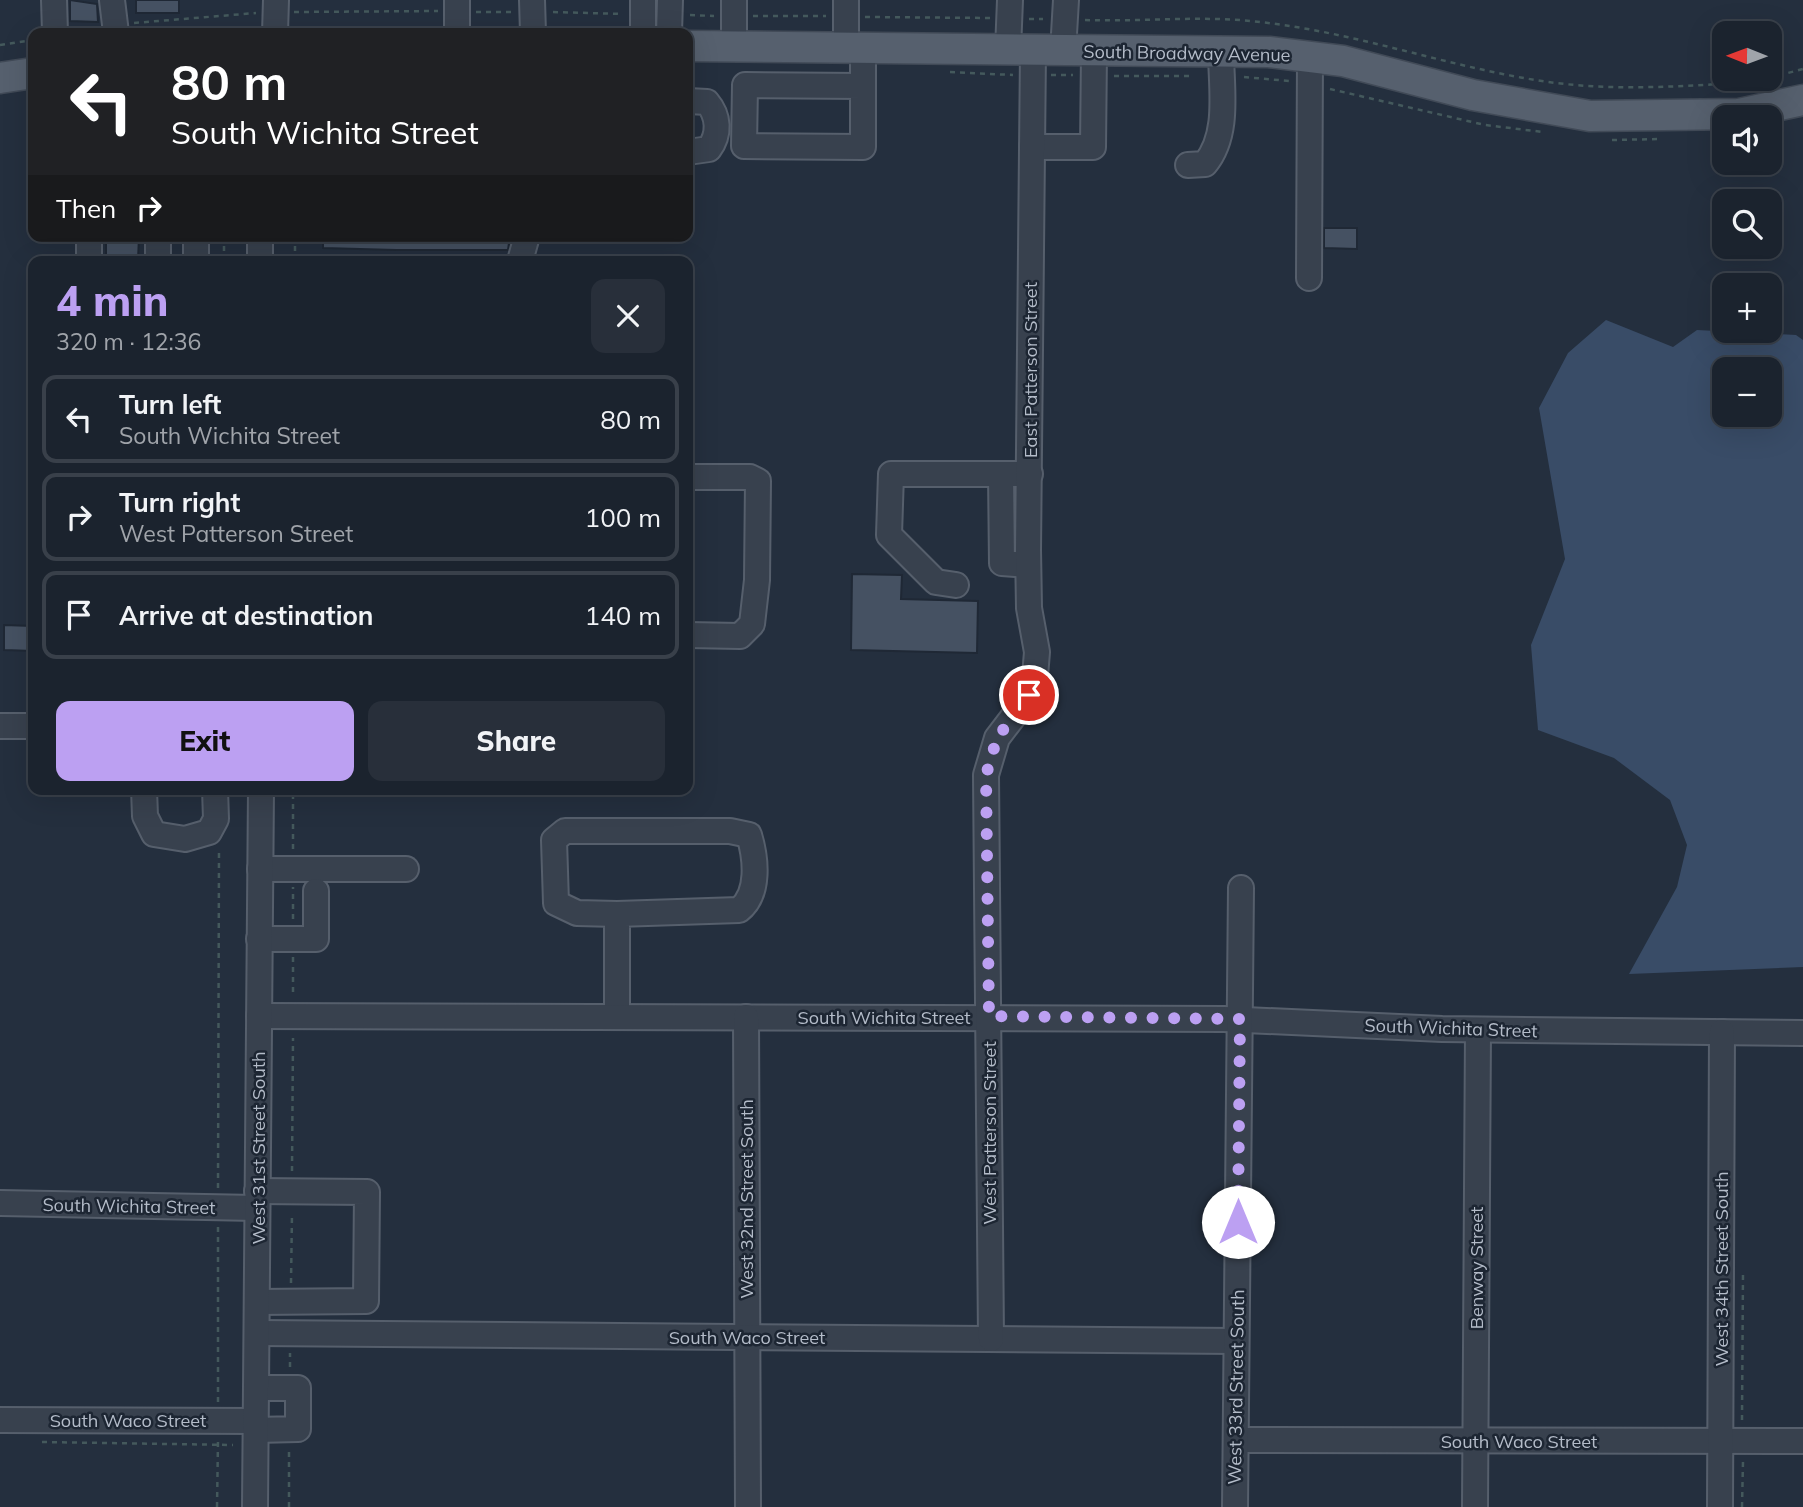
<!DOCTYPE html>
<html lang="en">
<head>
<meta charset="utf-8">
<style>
  body { margin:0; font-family:Mulish,sans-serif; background:#282f3a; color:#f1f3f6; height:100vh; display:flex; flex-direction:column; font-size:26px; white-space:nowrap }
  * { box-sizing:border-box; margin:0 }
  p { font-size:23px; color:#a0a4aa }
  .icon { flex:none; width:38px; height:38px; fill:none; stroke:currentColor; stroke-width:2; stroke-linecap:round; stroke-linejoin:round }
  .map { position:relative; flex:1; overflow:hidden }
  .details { position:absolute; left:28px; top:256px; width:665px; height:539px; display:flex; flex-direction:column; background:#1b232e; border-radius:14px; box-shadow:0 7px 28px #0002,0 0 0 2px #39404a }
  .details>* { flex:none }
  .banner { position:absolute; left:28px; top:28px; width:665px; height:214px; border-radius:14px; box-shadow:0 7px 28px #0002,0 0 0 2px #39404a; background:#202124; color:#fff; overflow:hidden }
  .needle { width:46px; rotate:271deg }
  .buttons { position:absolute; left:1712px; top:21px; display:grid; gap:14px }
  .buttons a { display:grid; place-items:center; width:70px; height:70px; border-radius:14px; background:#1b232e; box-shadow:0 7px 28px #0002,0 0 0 2px #39404a; font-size:35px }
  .pin { position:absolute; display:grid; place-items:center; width:60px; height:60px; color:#fff; margin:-30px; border:4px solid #fff; border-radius:50%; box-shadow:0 2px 7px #0007 }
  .me { position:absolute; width:77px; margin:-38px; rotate:0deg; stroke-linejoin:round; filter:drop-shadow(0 0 5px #0008) }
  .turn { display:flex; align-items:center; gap:24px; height:147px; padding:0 28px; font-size:32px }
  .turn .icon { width:91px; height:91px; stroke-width:2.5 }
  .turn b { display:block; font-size:49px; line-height:60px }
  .then { display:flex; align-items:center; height:66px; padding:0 28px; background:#0003; gap:14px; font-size:26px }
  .round { display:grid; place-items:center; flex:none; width:74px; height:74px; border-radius:14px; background:#282f3a }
  .overview { display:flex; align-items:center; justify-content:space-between; height:119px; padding:0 28px }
  h1 { font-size:42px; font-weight:800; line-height:52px; color:#bca0f2 }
  .action { display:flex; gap:14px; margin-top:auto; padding:14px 28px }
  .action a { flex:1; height:80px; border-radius:14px; background:#bca0f2; color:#111; font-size:28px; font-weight:800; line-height:80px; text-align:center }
  .action a+a { background:#282f3a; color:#f1f3f6 }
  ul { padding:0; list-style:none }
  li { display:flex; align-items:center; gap:21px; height:88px; margin:0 14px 10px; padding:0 14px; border:4px solid #39404a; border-radius:14px }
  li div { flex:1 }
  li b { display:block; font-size:26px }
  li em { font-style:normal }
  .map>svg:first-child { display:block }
</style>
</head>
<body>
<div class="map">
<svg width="1803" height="1507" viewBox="0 0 1803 1507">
  <rect width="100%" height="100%" fill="#242f3e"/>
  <!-- water -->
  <path fill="#394c67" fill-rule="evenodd" d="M1606,320L1673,347L1697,330L1796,335L1803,340V967L1629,974L1677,887L1687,845L1670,800L1614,758L1538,730L1531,645L1565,559L1539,408L1568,353ZM1724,369H1769V415H1724Z"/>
  <!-- building -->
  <g fill="#455162" stroke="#1f2835" stroke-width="2">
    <path d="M70,0L97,4L98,22L70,21Z"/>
    <rect x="136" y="0" width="43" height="13"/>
    <path d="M1324,228H1357V249L1324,248Z"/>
    <path d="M106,236H139L138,261H106Z"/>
    <path d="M323,236H510L508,250H396L323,248Z"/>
    <path d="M852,574L902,575L901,599L978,601L977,653L851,650Z"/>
    <path d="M4,625L33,626V651L4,650Z"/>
  </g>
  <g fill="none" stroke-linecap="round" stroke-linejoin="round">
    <!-- minor casing -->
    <g stroke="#565f6c" stroke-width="28">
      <g id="minor">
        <path d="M54,0L55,33"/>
        <path d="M112,0L116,33"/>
        <path d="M457,0V33"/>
        <path d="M532,0L533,33"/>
        <path d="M643,0V33"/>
        <path d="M734,0V46"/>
        <path d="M275,33L276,0"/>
        <path d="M669,33L670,0"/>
        <path d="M846,48V0"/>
        <path d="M863,48V86L745,85L744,146L863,147V86"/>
        <path d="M1008,50L1010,0"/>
        <path d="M1063,51L1066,0"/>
        <path d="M688,101L707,102C719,116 720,134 709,149L688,152"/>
        <path d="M1032,147H1093L1094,52"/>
        <path d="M1188,165L1205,164C1230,134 1221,88 1221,51"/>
        <path d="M260,236V261"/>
        <path d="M89,261V236"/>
        <path d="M158,261V236"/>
        <path d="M196,261V236"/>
        <path d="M520,261L527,236"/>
        <path d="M1309,278L1310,56"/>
        <path d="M1001,474L1002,563L1028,565"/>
        <path d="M688,477H750L758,481L757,580L752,624L740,636L688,635"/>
        <path d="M956,585L936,582L889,535L891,474H1030"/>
        <path d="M0,726H33"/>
        <path d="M144,789L145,816L154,834L185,839L209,832L216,819L215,789"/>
        <path d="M260,869H406"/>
        <path d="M617,914L739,910C760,894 756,858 749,835L730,831H565L554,840L556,903L577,913L617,914V1017"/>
        <path d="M259,939H316V891"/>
        <path d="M259,1016L1224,1019L1442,1029L1803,1033"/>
        <path d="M746,1017L748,1507"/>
        <path d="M0,1203L257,1208"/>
        <path d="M257,1302L366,1301L367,1192L257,1191"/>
        <path d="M257,1333L1236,1341"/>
        <path d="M991,1339L986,775L997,738L1026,700L1035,676L1037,652L1029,608L1028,550L1033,51"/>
        <path d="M0,1420L256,1421"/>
        <path d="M256,1430L298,1429V1388H256"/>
        <path d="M1236,1440L1803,1441"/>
        <path d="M255,1507L261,789"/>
        <path d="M1235,1507L1241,888"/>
        <path d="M1475,1507L1478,1030"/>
        <path d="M1720,1507L1722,1032"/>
      </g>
    </g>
    <!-- major casing -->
    <g stroke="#414a57" stroke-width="33">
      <g id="major">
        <path d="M688,46L1269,52L1343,61L1473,95L1590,116L1739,114L1803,100"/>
        <path d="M0,78L33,73"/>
      </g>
    </g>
    <!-- path -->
    <g stroke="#44595c" stroke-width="2.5" stroke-dasharray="5 5" stroke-linecap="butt">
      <path d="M294,12L438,11"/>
      <path d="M476,12H511"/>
      <path d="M553,12L623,14"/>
      <path d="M690,15L714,16"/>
      <path d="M753,16H826"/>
      <path d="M865,17L991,18"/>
      <path d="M1029,19H1043"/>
      <path d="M1085,20C1143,22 1202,15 1260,22C1361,33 1456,70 1556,83C1621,91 1686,86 1752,82L1766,79"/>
      <path d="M134,23L256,13"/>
      <path d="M75,33L96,29"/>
      <path d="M0,45L33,40"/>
      <path d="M950,72L1013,75"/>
      <path d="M1051,75H1073"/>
      <path d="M1114,76H1192"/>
      <path d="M1244,77L1289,81"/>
      <path d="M1769,78L1803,69"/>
      <path d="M1330,89L1485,125L1543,132"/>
      <path d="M1612,140L1661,139"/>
      <path d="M224,261V236"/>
      <path d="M295,261V236"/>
      <path d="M293,849V789"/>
      <path d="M293,919V887"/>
      <path d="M293,957V996"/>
      <path d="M292,1171L293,1038"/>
      <path d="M218,1188L219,849"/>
      <path d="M291,1283L292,1213"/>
      <path d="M290,1367V1353"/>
      <path d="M218,1402V1227"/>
      <path d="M1742,1420L1743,1272"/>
      <path d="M42,1442L233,1445"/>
      <path d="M217,1507L218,1440"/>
      <path d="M289,1507V1451"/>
      <path d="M1742,1507L1743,1461"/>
    </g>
    <!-- minor -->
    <use href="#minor" stroke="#38414e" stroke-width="24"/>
    <!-- major -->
    <use href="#major" stroke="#56606e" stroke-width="30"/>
  </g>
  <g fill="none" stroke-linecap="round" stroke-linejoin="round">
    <!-- route -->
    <path stroke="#bca0f2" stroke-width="12" stroke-dasharray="0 21.6" d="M1029,695L997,738L986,775L989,1016L1240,1019L1238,1222"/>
  </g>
  <g text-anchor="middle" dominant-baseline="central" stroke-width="5" stroke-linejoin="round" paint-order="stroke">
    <!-- street labels -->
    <g font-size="18" fill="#b4bcc9" stroke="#1d2633">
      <text transform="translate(1187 53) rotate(1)">South Broadway Avenue</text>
      <text transform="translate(1030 370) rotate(-90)">East Patterson Street</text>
      <text x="884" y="1017">South Wichita Street</text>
      <text transform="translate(1451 1028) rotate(2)">South Wichita Street</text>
      <text transform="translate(989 1133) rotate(-90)">West Patterson Street</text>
      <text transform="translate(258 1148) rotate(-90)">West 31st Street South</text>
      <text transform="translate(746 1199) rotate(-90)">West 32nd Street South</text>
      <text transform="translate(129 1206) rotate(1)">South Wichita Street</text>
      <text transform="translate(1476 1268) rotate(-90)">Benway Street</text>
      <text transform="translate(1721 1269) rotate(-90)">West 34th Street South</text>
      <text x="747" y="1337">South Waco Street</text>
      <text transform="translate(1236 1387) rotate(-89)">West 33rd Street South</text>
      <text x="128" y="1420">South Waco Street</text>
      <text x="1519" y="1441">South Waco Street</text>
    </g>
  </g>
</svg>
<div class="buttons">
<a><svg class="needle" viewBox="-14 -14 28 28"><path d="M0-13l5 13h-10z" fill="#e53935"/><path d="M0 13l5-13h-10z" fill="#a0a4aa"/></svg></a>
<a><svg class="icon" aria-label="sound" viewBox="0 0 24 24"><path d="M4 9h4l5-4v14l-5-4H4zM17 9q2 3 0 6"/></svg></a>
<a><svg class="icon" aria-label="search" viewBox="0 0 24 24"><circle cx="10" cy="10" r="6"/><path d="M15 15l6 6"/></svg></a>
<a>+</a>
<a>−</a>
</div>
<div class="pin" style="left:1029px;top:695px;background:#d93025"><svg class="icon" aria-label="arrive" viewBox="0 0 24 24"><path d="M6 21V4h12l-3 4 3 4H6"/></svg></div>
<svg class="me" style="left:1238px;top:1222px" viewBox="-20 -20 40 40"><circle r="19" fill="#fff"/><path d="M0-13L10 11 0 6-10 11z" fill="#bca0f2"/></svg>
<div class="banner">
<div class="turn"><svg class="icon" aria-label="left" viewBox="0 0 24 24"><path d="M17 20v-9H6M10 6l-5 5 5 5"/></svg><div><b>80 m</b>South Wichita Street</div></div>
<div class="then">Then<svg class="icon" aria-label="right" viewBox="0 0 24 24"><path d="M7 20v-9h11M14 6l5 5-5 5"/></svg></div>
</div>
<section class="details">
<div class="overview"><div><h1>4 min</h1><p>320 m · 12:36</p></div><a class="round"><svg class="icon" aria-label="close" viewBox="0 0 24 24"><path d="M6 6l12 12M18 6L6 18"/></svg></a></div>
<ul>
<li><svg class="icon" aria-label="left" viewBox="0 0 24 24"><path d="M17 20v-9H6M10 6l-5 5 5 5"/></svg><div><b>Turn left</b><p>South Wichita Street</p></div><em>80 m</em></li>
<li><svg class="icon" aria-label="right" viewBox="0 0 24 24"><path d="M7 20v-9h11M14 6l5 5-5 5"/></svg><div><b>Turn right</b><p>West Patterson Street</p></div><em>100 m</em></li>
<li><svg class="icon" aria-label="arrive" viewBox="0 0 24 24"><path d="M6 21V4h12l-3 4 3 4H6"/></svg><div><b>Arrive at destination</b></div><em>140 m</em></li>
</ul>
<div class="action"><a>Exit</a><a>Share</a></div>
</section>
</div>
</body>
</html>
